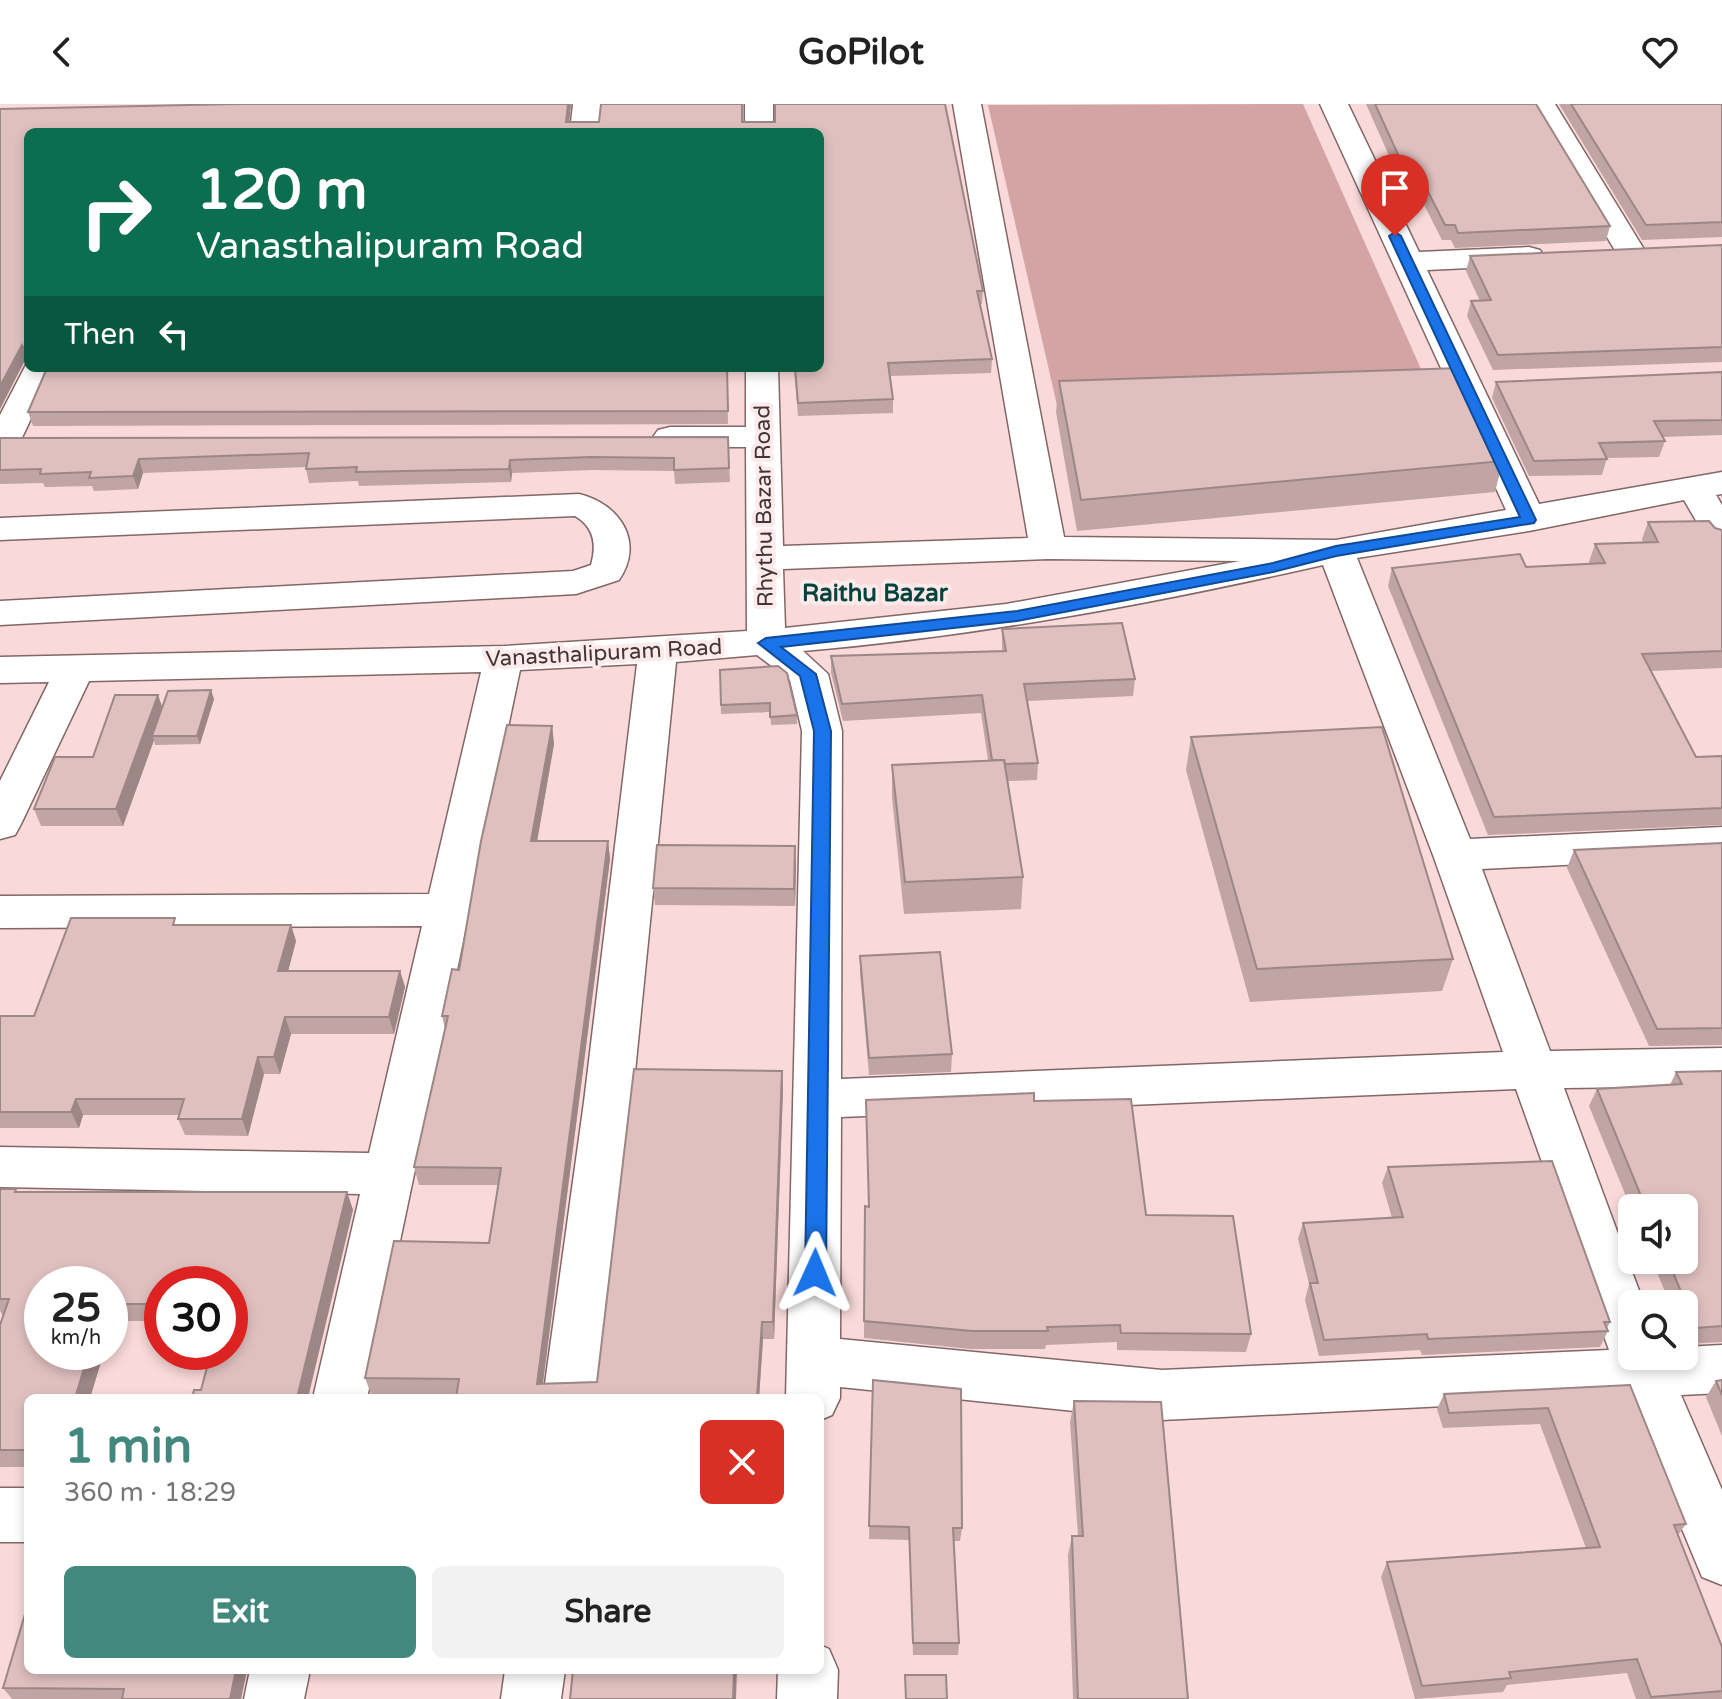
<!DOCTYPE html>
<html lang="en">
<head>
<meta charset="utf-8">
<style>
  body { margin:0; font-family:"Varela Round",sans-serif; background:#f2f2f2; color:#222; height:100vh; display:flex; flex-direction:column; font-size:30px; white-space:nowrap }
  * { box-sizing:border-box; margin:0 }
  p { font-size:26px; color:#767676 }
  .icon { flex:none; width:44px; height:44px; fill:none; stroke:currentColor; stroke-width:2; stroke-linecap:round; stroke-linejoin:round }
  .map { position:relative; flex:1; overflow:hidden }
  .sheet { position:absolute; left:24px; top:1290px; width:800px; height:280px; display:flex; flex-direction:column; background:#fff; border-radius:12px; box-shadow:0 4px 12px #0003 }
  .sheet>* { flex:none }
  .top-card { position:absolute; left:24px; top:24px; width:800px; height:244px; border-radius:12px; box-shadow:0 4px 12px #0003; background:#0b6e4f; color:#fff; overflow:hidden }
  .controls { position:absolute; left:1618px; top:1090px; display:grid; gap:16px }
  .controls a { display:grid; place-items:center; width:80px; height:80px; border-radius:12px; background:#fff; box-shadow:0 4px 12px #0003; font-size:40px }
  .speed { position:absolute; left:24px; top:1162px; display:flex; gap:16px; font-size:40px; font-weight:700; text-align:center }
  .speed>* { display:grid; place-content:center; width:104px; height:104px; border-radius:50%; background:#fff; box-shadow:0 4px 12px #0003; line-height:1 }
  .speed small { font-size:20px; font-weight:400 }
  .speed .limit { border:12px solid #d22; background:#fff; color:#111 }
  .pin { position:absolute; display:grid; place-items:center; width:68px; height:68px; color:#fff; margin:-82px -34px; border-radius:50% 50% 50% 0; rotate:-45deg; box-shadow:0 0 8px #0007 }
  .pin .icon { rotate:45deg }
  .me { position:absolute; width:88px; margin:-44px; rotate:1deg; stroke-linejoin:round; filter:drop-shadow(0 0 6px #0008) }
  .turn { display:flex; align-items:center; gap:28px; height:168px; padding:0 40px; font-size:36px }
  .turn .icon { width:104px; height:104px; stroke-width:2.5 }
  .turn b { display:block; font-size:56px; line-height:68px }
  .then { display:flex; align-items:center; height:76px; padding:0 40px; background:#0003; gap:16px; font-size:30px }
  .round { display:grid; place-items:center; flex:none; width:84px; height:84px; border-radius:12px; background:#f2f2f2 }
  .head { display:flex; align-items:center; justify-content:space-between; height:136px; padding:0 40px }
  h1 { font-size:48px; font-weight:700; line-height:60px; color:#43887f }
  .primary-button { display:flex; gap:16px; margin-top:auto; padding:16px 40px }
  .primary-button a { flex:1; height:92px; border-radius:12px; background:#43887f; color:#fff; font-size:32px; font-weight:700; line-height:92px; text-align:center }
  .primary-button a+a { background:#f2f2f2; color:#222 }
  header { display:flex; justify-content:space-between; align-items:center; height:104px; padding:0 40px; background:#fff; font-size:36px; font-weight:700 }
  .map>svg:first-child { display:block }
</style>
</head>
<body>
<header><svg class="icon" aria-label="back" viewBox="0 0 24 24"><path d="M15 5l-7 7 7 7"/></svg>GoPilot<svg class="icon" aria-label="heart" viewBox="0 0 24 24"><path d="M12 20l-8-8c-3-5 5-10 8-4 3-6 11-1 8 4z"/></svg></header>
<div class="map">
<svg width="1722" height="1595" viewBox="0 0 1722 1595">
  <rect width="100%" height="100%" fill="#f9d9d9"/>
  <!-- green -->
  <path fill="#d3a4a3" d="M1303,0L1433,292L1057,301L988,1Z"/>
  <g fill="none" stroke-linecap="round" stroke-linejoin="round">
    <!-- minor casing -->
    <g stroke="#826766" stroke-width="3">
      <g id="minor">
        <path d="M573,0H601L598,28H570Z"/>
        <rect x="745" y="0" width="28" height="28"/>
        <path d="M953,0H981L1064,433L1336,436L1506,406L1320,0H1348L1419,148L1529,143L1540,146L1544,152L1540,158L1529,161L1427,166L1539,400L1722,368V390L1716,391L1722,401V442L1709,439L1684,396L1529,427L1357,454L1470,735L1722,723V753L1482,765L1550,947L1722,944V982L1564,984L1644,1200H1632V1252H1684V1243L1722,1241V1289L1681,1291L1722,1386V1481L1702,1473L1627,1293L1162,1316L840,1283V1294L832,1311L820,1316V1294H786L802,627L790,576L757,551L676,558L632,998L597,1294H543L584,998L637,560L520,566L367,1294H313L360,1090L0,1083V1043L369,1049L422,822L0,824V792L429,790L481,568L89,577L21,720L15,731L0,735V677L49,578L0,579V553L504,542L747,527L746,343H670L658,340L653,333L658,326L670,323H746V264H778L783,442L1028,434ZM1048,455L1240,457L1006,500L785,524L783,465ZM1323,461L1433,751L1503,948L841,975L842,627L828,570L803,547C979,532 1151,500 1323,461ZM1516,985L1609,1246L1162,1266L840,1235L841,1013Z"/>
        <path d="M1527,0H1555L1645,147L1641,153H1619Z"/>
        <path d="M28,257V264H55L18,342L0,344V311Z"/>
        <path d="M579,390C620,400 645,438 619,476L576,490L0,521V497L573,467L591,461C597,440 594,423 575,412L0,436V414Z"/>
        <rect x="0" y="1384" width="28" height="54"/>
        <path d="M820,1541L829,1545L838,1566L837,1595H777L778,1566H820Z"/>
        <path d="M250,1566H310L304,1595H244Z"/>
        <path d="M505,1566H565L561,1595H501Z"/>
      </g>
    </g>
    <!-- minor -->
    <use href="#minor" fill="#fff" fill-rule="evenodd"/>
  </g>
  <!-- wall -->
  <g fill="#c0a5a4">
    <path d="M237,0H571L569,18H599L601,0H743V18H775V0H945L983,187L982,200H980L992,255L991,269L890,272L893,295V309L798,312L794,264H820V28H28V257L26,254L0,305V5Z"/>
    <path d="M1366,0H1536L1610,122L1606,137L1455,144L1451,136H1442L1415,83H1403Z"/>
    <path d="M1559,0H1722V133L1642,136Z"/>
    <path d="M1722,141V258L1493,266L1467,212L1471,197H1480L1466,167L1470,152Z"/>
    <path d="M727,264L728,320L33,322L28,308Z"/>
    <path d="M1722,268V331L1662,333L1665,337L1659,353L1607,354L1602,371L1529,372L1492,294L1496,278Z"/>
    <path d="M1059,277L1503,357L1495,388L1077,427L1056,308Z"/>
    <path d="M728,333L730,378L675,380L674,367L592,366L512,369L511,378L359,382L358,377L309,379L306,365V363L143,369L138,385L94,387L92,382L45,383L43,379L0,380V334Z"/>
    <path d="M1648,418L1722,426V564L1651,567L1696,653L1722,652V721L1488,731L1388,482L1392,464L1526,463L1590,460L1589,458L1595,440L1643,438L1642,435Z"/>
    <path d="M1002,525L1135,575L1133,592L1028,597L1038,659L1037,676L1008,677L1023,773L1021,805L904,810L892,693V661L988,656L981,609L843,617L831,569V552L1002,547Z"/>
    <path d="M720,566L797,611V620L771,621L770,608L721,610Z"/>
    <path d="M214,595L200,640L155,641L154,636L123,722H41L34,705L93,653L162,604Z"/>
    <path d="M552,622L554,640L537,737H608L610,755L543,1279L597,1278L782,967L783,985L774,1235H763L759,1294H456V1292L371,1290L365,1274L489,1139L498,1081H419L414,1063L445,925L442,912Z"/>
    <path d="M1191,633L1453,855L1442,887L1250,898L1186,666Z"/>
    <path d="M1722,739V941L1649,942L1567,764L1574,746Z"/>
    <path d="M796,759L795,802L655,801L653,784Z"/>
    <path d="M177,821H291L296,837L288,867H400L405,883L394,930H291L280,970H264L248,1032L185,1031L178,1015L179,1011H83L79,1024H0V912H34Z"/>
    <path d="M860,852L952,950L951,968L869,971L860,869Z"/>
    <path d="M1722,967V1238L1686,1240L1684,1235V1200H1670L1652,1156H1684V1104H1632V1107L1589,1002L1597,985L1670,981L1676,968Z"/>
    <path d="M866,996L1034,997L1146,1111L1251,1230L1246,1248L1117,1246V1238L1046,1241L1045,1245H970L864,1234L865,1102L869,1103Z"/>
    <path d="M1388,1063L1610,1218L1607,1224L1608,1227L1600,1243L1422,1251L1420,1246L1319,1252L1305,1196L1309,1180L1298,1135L1303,1119L1392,1114L1382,1079Z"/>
    <path d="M0,1085L17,1088H347L353,1106L201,1286L230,1180H162V1217H113L110,1228V1180L42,1248H104L90,1294H28V1363H0V1221L3,1212L0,1207Z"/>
    <path d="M873,1276L962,1424L960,1437H954L959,1539L958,1551H913L909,1436L869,1435Z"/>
    <path d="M1722,1276V1332L1706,1293L1716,1277Z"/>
    <path d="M1630,1281L1686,1420L1678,1431L1722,1543V1595H1636L1627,1569L1507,1581L1503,1588L1415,1595L1381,1473L1387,1458L1586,1444L1540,1320L1443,1324L1437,1305L1444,1290Z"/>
    <path d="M1074,1297L1188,1595H1073L1068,1451L1072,1432H1078L1070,1318Z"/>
    <path d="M28,1566H247L241,1595H12L3,1584Z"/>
  </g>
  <!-- shaded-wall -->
  <g fill="#9c8686">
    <path d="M568,0H571L568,28L566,18Z"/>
    <path d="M22,241L26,254L0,305V282Z"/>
    <path d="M139,355L143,369L138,385L133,372Z"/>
    <path d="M510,356L512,369L511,378L509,365Z"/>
    <path d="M211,586L214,595L200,640L197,632Z"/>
    <path d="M158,591L164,608L152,632L154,636L123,722L116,705Z"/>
    <path d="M552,622L554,640L534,755L531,737Z"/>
    <path d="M608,737L610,755L541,1294L537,1280Z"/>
    <path d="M795,742L796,759L795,802L794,785Z"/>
    <path d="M291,821L296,837L284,883L278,867Z"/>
    <path d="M400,867L405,883L394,930L389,913Z"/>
    <path d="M285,913L291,930L280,970L274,953Z"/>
    <path d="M258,953L264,970L248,1032L242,1015Z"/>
    <path d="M782,967L783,985L774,1235L773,1218Z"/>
    <path d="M76,995L83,1011L79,1024L71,1008Z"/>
    <path d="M347,1088L353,1106L308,1294H297Z"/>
    <path d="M110,1212L113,1217L110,1228Z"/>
    <path d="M762,1218L763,1235L759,1294H757Z"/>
    <path d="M89,1248H104L90,1294H75Z"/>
    <path d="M236,1566H247L241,1595H230Z"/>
    <path d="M734,1566H737L736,1595H733Z"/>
  </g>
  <!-- building -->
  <g fill="#dfc0bf" stroke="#9c8686" stroke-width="2">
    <path d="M237,0H568L566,18H599L601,0H742V18H775V0H945L983,187H977L992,255L888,259L893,295L798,299L795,264H820V28H28V248H26L22,241L0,282V5Z"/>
    <path d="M1375,0H1536L1610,122L1458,129L1455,121H1445L1418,68H1406Z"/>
    <path d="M1571,0H1722V118L1646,121Z"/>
    <path d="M1722,141V243L1498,251L1471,197L1491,196L1470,152Z"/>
    <path d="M47,264H727L728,307L28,308Z"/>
    <path d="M1460,264L1503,357L1081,396L1059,277Z"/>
    <path d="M1722,268V316L1654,317L1665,337L1599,339L1607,355L1534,357L1496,278Z"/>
    <path d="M728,333L729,364L674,366V354L591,353L510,356L509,365L356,368L357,363L306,365L309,349L139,355L133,372L89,374L91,368L40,370L41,365L0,366V334Z"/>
    <path d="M1709,417L1715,424L1722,426V547L1642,550L1696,653L1722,652V704L1494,713L1392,464L1520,450L1526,463L1605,459L1595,440L1658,438L1648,418Z"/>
    <path d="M1122,519L1135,575L1024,580L1038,659L1005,660L1004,656H992L982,591L842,600L831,552L1006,547L1002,525Z"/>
    <path d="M778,562L787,569L797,611L770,613V599L721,601L720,566Z"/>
    <path d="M211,586L197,632H152L168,587Z"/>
    <path d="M115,591H158L116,705H34L55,653H93Z"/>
    <path d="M507,621L552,622L531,737H608L537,1280L597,1278L634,965L782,967L773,1218H762L757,1294H456L459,1275L365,1274L394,1137L489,1139L501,1064L414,1063L448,912H442L452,865L459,866L481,737Z"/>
    <path d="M1382,623L1453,855L1257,865L1191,633Z"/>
    <path d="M1004,656L1023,773L905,778L892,661Z"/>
    <path d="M1722,739V924L1657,925L1574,746Z"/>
    <path d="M657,741L795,742L794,785L653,784Z"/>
    <path d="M71,814H175L173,821H291L278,867H400L389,913H285L274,953H258L242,1015H178L184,995H76L71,1008H0V912H34Z"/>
    <path d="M940,848L952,950L869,954L860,852Z"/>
    <path d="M1722,967V1222L1696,1224L1668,1156H1684V1104H1646L1597,985L1682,980L1676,968Z"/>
    <path d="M1034,989V997L1131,995L1146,1111L1233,1112L1251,1230L1121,1229L1120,1221L1047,1223L1048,1227H972L864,1217L865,1102L869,1103L866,996Z"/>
    <path d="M1552,1057L1610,1218H1604L1608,1227L1428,1235L1427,1230L1324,1236L1310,1179H1318L1303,1119L1403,1113L1388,1063Z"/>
    <path d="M0,1085H16L15,1088H347L297,1294H192L194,1286H201L211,1248H230V1180H162V1200H110V1180H42V1248H89L75,1294H28V1346H0V1221L9,1195H0Z"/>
    <path d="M873,1276L961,1285L962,1424H953L959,1539H913L909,1423L869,1422Z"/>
    <path d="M1722,1276V1291L1716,1277Z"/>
    <path d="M1630,1281L1686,1420L1674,1421L1722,1543V1587L1651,1593L1637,1555L1509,1568L1511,1574L1422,1582L1387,1458L1600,1443L1548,1304L1449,1309L1444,1290Z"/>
    <path d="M1074,1297L1161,1298L1188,1595H1078L1072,1432H1083Z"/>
    <path d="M28,1500V1566H236L230,1595H122L124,1585L3,1584Z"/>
    <path d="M573,1566H734L733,1595H570Z"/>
    <path d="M905,1571H946L947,1595H906Z"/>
  </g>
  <!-- route -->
  <path fill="#1a73e8" stroke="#114b97" stroke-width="2" d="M1395,128L1401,132L1536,416L1534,419L1336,452L1273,468L1017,517L781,543L816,570L831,627L826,1169L823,1175H808L805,1169L814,627L800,572L758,539L766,534L1017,507L1273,459L1336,442L1520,413L1389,132Z"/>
  <g text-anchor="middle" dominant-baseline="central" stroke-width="8" stroke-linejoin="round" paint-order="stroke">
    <!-- street labels -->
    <g font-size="22" fill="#423535" stroke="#feeaea">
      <text transform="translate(764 402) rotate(-91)">Rhythu Bazar Road</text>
      <text transform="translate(604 549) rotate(-3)">Vanasthalipuram Road</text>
    </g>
    <!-- neighbourhood labels -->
    <g font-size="24" font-weight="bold" fill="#02433d" stroke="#feeaea">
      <text x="875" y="489">Raithu Bazar</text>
    </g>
  </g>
</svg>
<div class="controls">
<a><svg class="icon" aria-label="sound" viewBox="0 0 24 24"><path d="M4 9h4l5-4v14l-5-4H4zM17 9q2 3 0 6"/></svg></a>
<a><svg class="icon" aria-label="search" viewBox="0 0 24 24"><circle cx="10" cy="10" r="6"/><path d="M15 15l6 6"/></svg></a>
</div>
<div class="speed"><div>25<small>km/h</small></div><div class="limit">30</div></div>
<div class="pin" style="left:1395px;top:132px;background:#d93025"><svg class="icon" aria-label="arrive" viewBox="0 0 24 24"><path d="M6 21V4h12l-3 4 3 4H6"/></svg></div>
<svg class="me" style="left:815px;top:1169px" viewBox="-20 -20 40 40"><path d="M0-17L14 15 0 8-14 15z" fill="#1a73e8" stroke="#fff" stroke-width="4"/></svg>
<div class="top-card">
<div class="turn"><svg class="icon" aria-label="right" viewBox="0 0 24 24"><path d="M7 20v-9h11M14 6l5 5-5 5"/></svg><div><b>120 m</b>Vanasthalipuram Road</div></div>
<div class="then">Then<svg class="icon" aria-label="left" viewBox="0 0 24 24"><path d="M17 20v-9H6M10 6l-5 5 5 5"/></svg></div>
</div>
<section class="sheet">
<div class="head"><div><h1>1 min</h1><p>360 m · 18:29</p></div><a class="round" style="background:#d93025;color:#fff"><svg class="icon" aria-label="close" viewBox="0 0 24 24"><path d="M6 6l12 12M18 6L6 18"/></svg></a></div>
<div class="primary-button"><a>Exit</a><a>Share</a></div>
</section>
</div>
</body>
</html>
